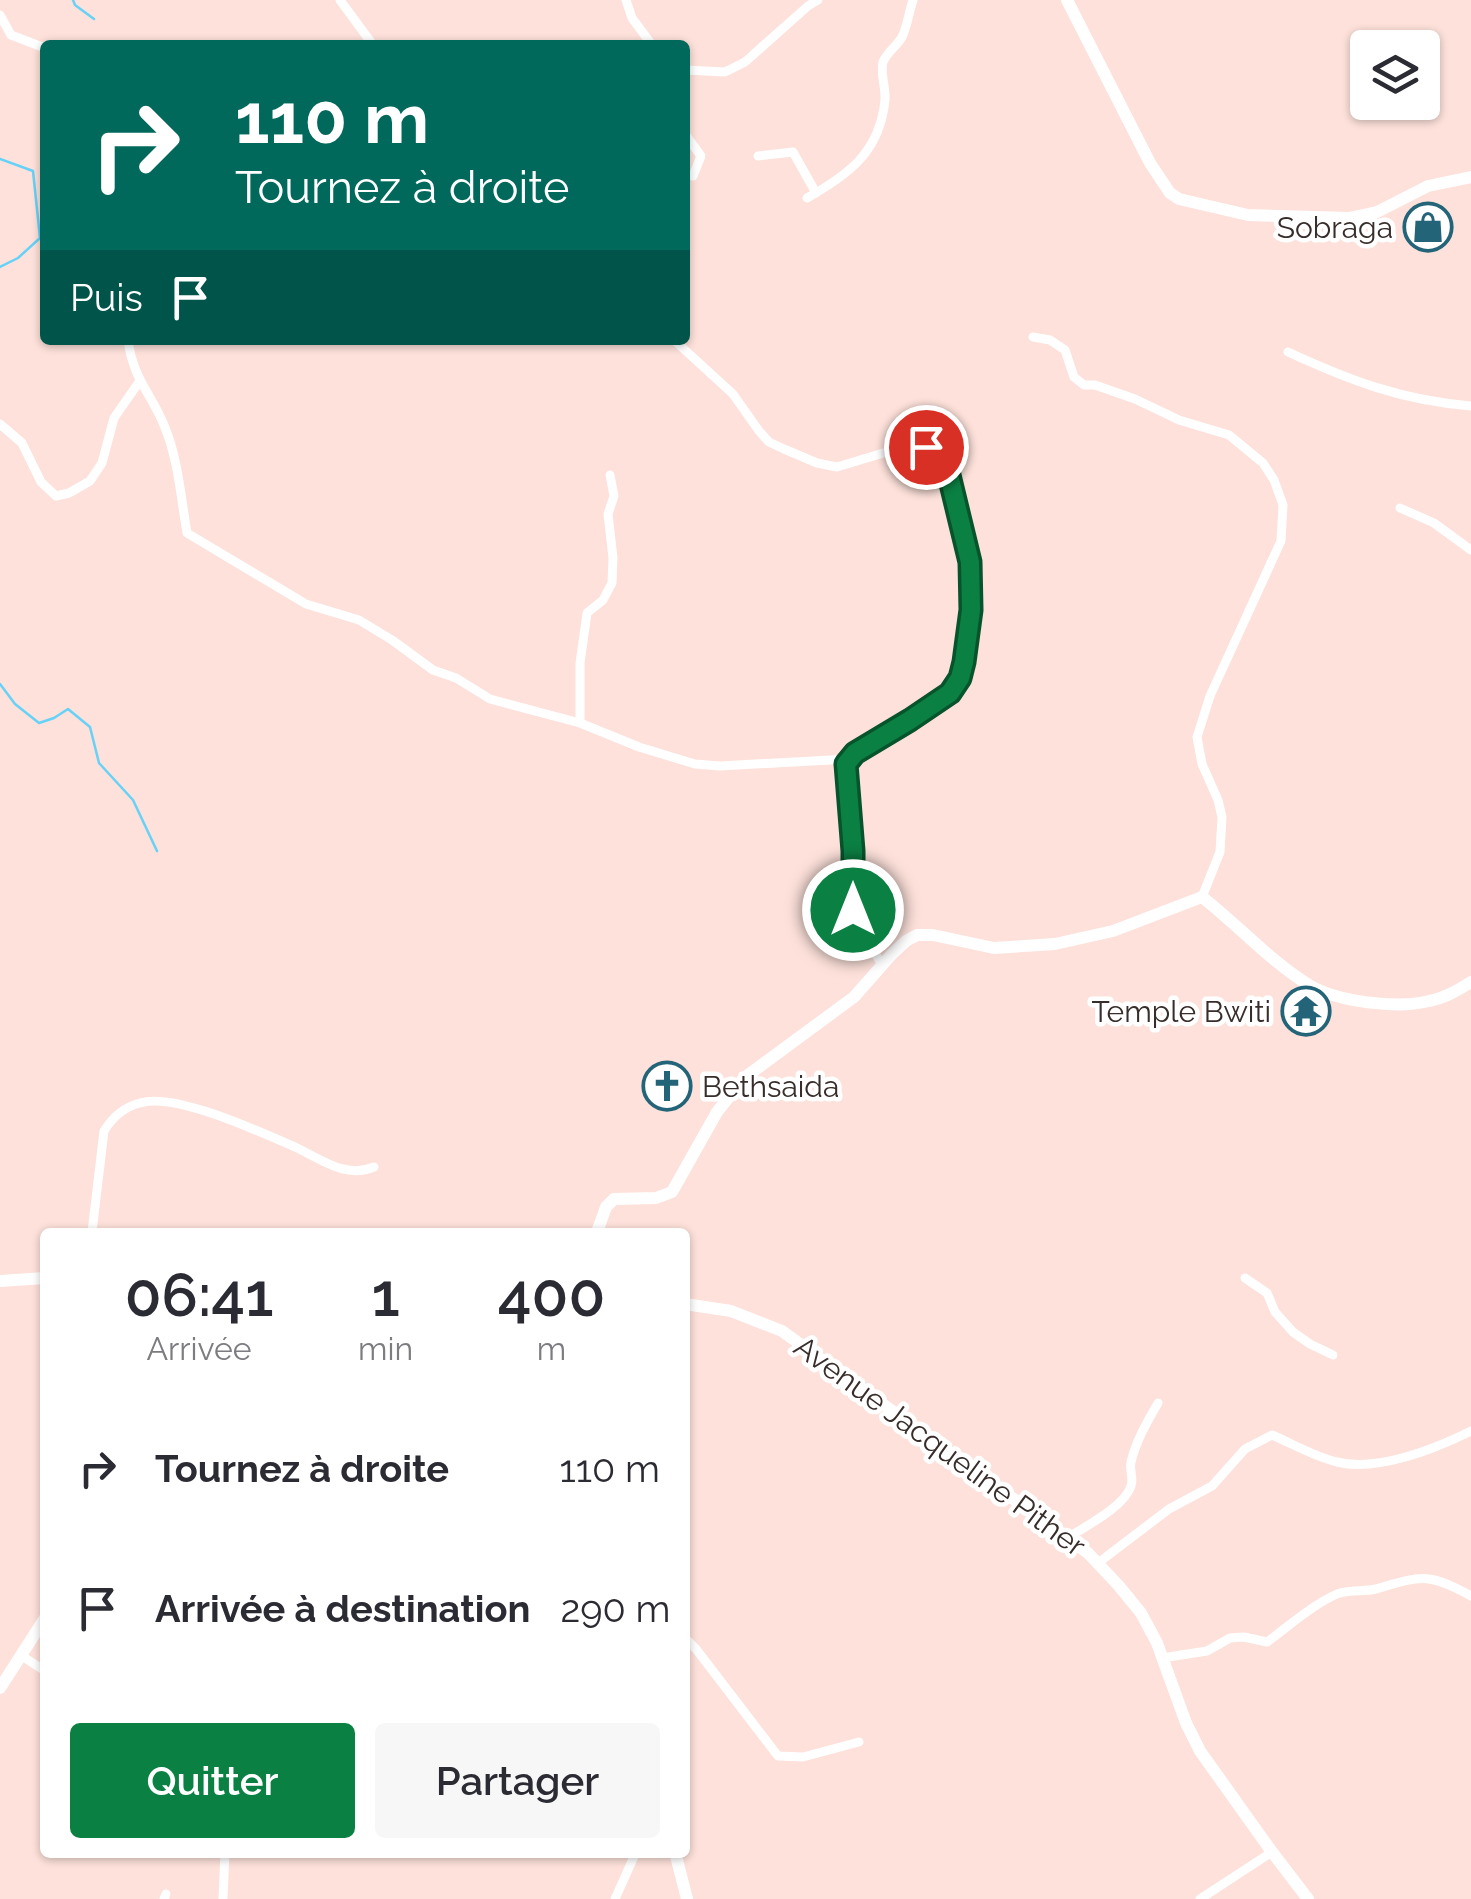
<!DOCTYPE html>
<html lang="fr">
<head>
<meta charset="utf-8">
<style>
  body { margin:0; font-family:Raleway,sans-serif; background:#f7f7f7; color:#2b2b33; height:100vh; display:flex; flex-direction:column; font-size:38px; white-space:nowrap }
  * { box-sizing:border-box; margin:0 }
  p { font-size:32px; color:#7c7c81 }
  .icon { flex:none; width:55px; height:55px; fill:none; stroke:currentColor; stroke-width:2; stroke-linecap:round; stroke-linejoin:round }
  .map { position:relative; flex:1; overflow:hidden }
  .drawer { position:absolute; left:40px; top:1228px; width:650px; height:630px; display:flex; flex-direction:column; background:#fff; border-radius:10px; box-shadow:0 2px 8px #0004 }
  .drawer>* { flex:none }
  .guide { position:absolute; left:40px; top:40px; width:650px; height:305px; border-radius:10px; box-shadow:0 2px 8px #0004; background:#00695c; color:#fff; overflow:hidden }
  .buttons { position:absolute; left:1350px; top:30px; display:grid; gap:20px }
  .buttons a { display:grid; place-items:center; width:90px; height:90px; border-radius:10px; background:#fff; box-shadow:0 2px 8px #0004; font-size:50px }
  .pin { position:absolute; display:grid; place-items:center; width:85px; height:85px; color:#fff; margin:-42px; border:5px solid #fff; border-radius:50%; box-shadow:0 2px 10px #0007 }
  .me { position:absolute; width:110px; margin:-55px; rotate:0deg; stroke-linejoin:round; filter:drop-shadow(0 0 8px #0008) }
  .turn { display:flex; align-items:center; gap:35px; height:210px; padding:0 30px; font-size:45px }
  .turn .icon { width:130px; height:130px; stroke-width:2.5 }
  .turn b { display:block; font-size:70px; line-height:85px }
  .then { display:flex; align-items:center; height:95px; padding:0 30px; background:#0003; gap:20px; font-size:38px }
  .eta { display:flex; justify-content:space-evenly; align-items:center; height:170px; text-align:center }
  .eta b { font-size:60px; font-weight:600; line-height:70px }
  .button { display:flex; gap:20px; margin-top:auto; padding:20px 30px }
  .button a { flex:1; height:115px; border-radius:10px; background:#0b8043; color:#fff; font-size:40px; font-weight:600; line-height:115px; text-align:center }
  .button a+a { background:#f7f7f7; color:#2b2b33 }
  ul { padding:0; list-style:none }
  li { display:flex; align-items:center; gap:30px; height:140px; padding:0 30px }
  li div { flex:1 }
  li b { display:block; font-size:38px }
  li em { font-style:normal }
  .map>svg:first-child { display:block }
</style>
</head>
<body>
<div class="map">
<svg width="1471" height="1899" viewBox="0 0 1471 1899">
  <rect width="100%" height="100%" fill="#fde1da"/>
  <g fill="none" stroke-linecap="round" stroke-linejoin="round">
    <!-- stream -->
    <g stroke="#66d2f7" stroke-width="2.5">
      <path d="M73,0L75,5L94,19"/>
      <path d="M0,159L33,171L40,238L18,258L0,267"/>
      <path d="M0,684L15,704L39,723L54,718L68,709L90,727L99,763L133,800L157,851"/>
    </g>
    <!-- street -->
    <g stroke="#fff" stroke-width="9">
      <path d="M340,0L373,45"/>
      <path d="M626,0L632,18L652,45"/>
      <path d="M0,15L11,35L45,48"/>
      <path d="M685,70L725,72L745,62L808,6L818,0"/>
      <path d="M685,134L701,156L693,176"/>
      <path d="M758,156L793,152L816,193"/>
      <path d="M807,198C850,174 880,151 885,100C886,88 880,73 883,62C887,52 897,46 902,37C907,27 909,12 913,0"/>
      <path d="M1033,337L1050,340L1065,350L1074,377L1084,385H1095L1135,399L1179,420L1229,435L1263,463L1274,480L1283,505L1281,541L1210,696L1197,737L1202,764L1218,800L1222,817L1220,852L1202,897"/>
      <path d="M128,340C133,379 151,393 164,425C178,458 181,498 187,533L306,604L359,620L392,640L433,670L456,678L490,699L580,723L639,747L695,764L720,766L849,759"/>
      <path d="M674,340L733,394L759,431L769,442L784,449L817,463L837,467L913,444C930,448 943,455 949,472L972,573L971,610L960,678C939,721 866,729 847,764L853,851V910L858,924L882,965"/>
      <path d="M1288,352C1351,381 1401,400 1471,406"/>
      <path d="M0,424L22,443L41,482L56,496L69,493L90,481L102,463L114,418L139,382"/>
      <path d="M1400,508L1434,523L1471,550"/>
      <path d="M580,723V663L587,613L603,600L612,583L613,558L608,514L614,496L610,475"/>
      <path d="M92,1232L104,1131C112,1118 124,1107 140,1103C175,1092 260,1132 295,1147C321,1159 345,1179 374,1167"/>
      <path d="M1245,1278L1267,1293L1275,1312L1293,1332L1310,1344L1333,1355"/>
      <path d="M1069,1537C1086,1526 1125,1506 1131,1486C1134,1478 1129,1470 1131,1462C1136,1441 1147,1422 1158,1403"/>
      <path d="M1098,1563L1169,1509L1212,1486L1245,1449L1272,1435C1293,1444 1315,1457 1337,1462C1377,1472 1435,1449 1471,1431"/>
      <path d="M685,1638L696,1649L778,1756L803,1757L859,1742"/>
      <path d="M22,1656L45,1671"/>
      <path d="M1162,1658L1207,1651L1230,1638L1244,1637L1267,1642C1289,1626 1312,1605 1337,1594C1349,1589 1363,1592 1376,1589C1421,1576 1428,1572 1471,1596"/>
      <path d="M164,1899L166,1894"/>
      <path d="M223,1899L225,1852"/>
      <path d="M615,1899L636,1852"/>
      <path d="M1200,1899L1272,1852"/>
    </g>
    <!-- secondary -->
    <g stroke="#fff" stroke-width="12">
      <path d="M1067,0L1150,163L1170,193L1179,199L1248,215L1349,218L1377,212L1428,186L1471,177"/>
      <path d="M597,1232L606,1207L614,1199L656,1198L672,1192L717,1112L744,1078L854,997L892,954L906,941L917,935H933L994,948L1055,944L1113,931L1202,897C1238,925 1270,961 1309,985C1338,1002 1397,1009 1429,1001C1445,998 1458,990 1471,982"/>
      <path d="M0,1281L45,1278"/>
      <path d="M685,1304L731,1311L782,1331L1088,1553L1119,1586L1141,1613L1157,1643L1186,1723L1200,1751L1272,1852L1308,1899"/>
      <path d="M0,1688L45,1618"/>
      <path d="M675,1852L687,1899"/>
    </g>
  </g>
  <g fill="none" stroke-linecap="round" stroke-linejoin="round">
    <!-- route casing -->
    <g stroke="#07532c" stroke-width="25">
      <path id="route" d="M853,910V851L846,764L855,753L910,720L950,693L960,678L964,662L971,610L970,562L946,463L926,447"/>
    </g>
    <!-- route -->
    <use href="#route" stroke="#0b8043" stroke-width="18"/>
  </g>
  <!-- icons -->
  <defs>
    <g id="shop-ring" transform="scale(2.5)"><circle r="9.5" fill="#fff" stroke="#246479" stroke-width="1.5"/><path d="M-5-2.5h2.3a2.7 3.5 0 0 1 5.4 0H5L5.5 6h-11ZM-1.5-2.5h3a1.5 2.3 0 0 0-3 0Z" fill="#246479"/></g>
    <g id="temple-ring" transform="scale(2.5)"><circle r="9.5" fill="#fff" stroke="#246479" stroke-width="1.5"/><path d="M0-6L5-2H3V0L6.5 2.5H4V6H1.5V3h-3V6H-4V2.5H-6.5L-3 0V-2H-5Z" fill="#246479"/></g>
    <g id="church-ring" transform="scale(2.5)"><circle r="9.5" fill="#fff" stroke="#246479" stroke-width="1.5"/><path d="M-1.2-6h2.4v3.5h3.3v2.4h-3.3V6h-2.4V-.1h-3.3v-2.4h3.3Z" fill="#246479"/></g>
  </defs>
  <g fill-rule="evenodd">
    <use href="#shop-ring" x="1428" y="227"/>
    <use href="#temple-ring" x="1306" y="1011"/>
    <use href="#church-ring" x="667" y="1086"/>
  </g>
  <g text-anchor="middle" dominant-baseline="central" stroke-width="9" stroke-linejoin="round" paint-order="stroke">
    <!-- poi labels -->
    <g font-size="30" fill="#372d2a" stroke="#fff" text-anchor="end">
      <text x="1393" y="227">Sobraga</text>
      <text x="1271" y="1011">Temple Bwiti</text>
      <text x="702" y="1086" text-anchor="start">Bethsaida</text>
    </g>
    <!-- street labels -->
    <g font-size="30" fill="#372d2a" stroke="#fff">
      <text transform="translate(940 1446) rotate(36)">Avenue Jacqueline Pither</text>
    </g>
  </g>
</svg>
<div class="buttons">
<a><svg class="icon" aria-label="layers" viewBox="0 0 24 24"><path d="M12 4l9 5-9 5-9-5zM3 14l9 5 9-5"/></svg></a>
</div>
<div class="pin" style="left:926px;top:447px;background:#d93025"><svg class="icon" aria-label="arrive" viewBox="0 0 24 24"><path d="M6 21V4h12l-3 4 3 4H6"/></svg></div>
<svg class="me" style="left:853px;top:910px" viewBox="-20 -20 40 40"><circle r="17" fill="#0b8043" stroke="#fff" stroke-width="3"/><path d="M0-11L8 9 0 5-8 9z" fill="#fff"/></svg>
<div class="guide">
<div class="turn"><svg class="icon" aria-label="right" viewBox="0 0 24 24"><path d="M7 20v-9h11M14 6l5 5-5 5"/></svg><div><b>110 m</b>Tournez à droite</div></div>
<div class="then">Puis<svg class="icon" aria-label="arrive" viewBox="0 0 24 24"><path d="M6 21V4h12l-3 4 3 4H6"/></svg></div>
</div>
<section class="drawer">
<div class="eta">
<div><b>06:41</b><p>Arrivée</p></div>
<div><b>1</b><p>min</p></div>
<div><b>400</b><p>m</p></div>
</div>
<ul>
<li><svg class="icon" aria-label="right" viewBox="0 0 24 24"><path d="M7 20v-9h11M14 6l5 5-5 5"/></svg><div><b>Tournez à droite</b></div><em>110 m</em></li>
<li><svg class="icon" aria-label="arrive" viewBox="0 0 24 24"><path d="M6 21V4h12l-3 4 3 4H6"/></svg><div><b>Arrivée à destination</b></div><em>290 m</em></li>
</ul>
<div class="button"><a>Quitter</a><a>Partager</a></div>
</section>
</div>
</body>
</html>
